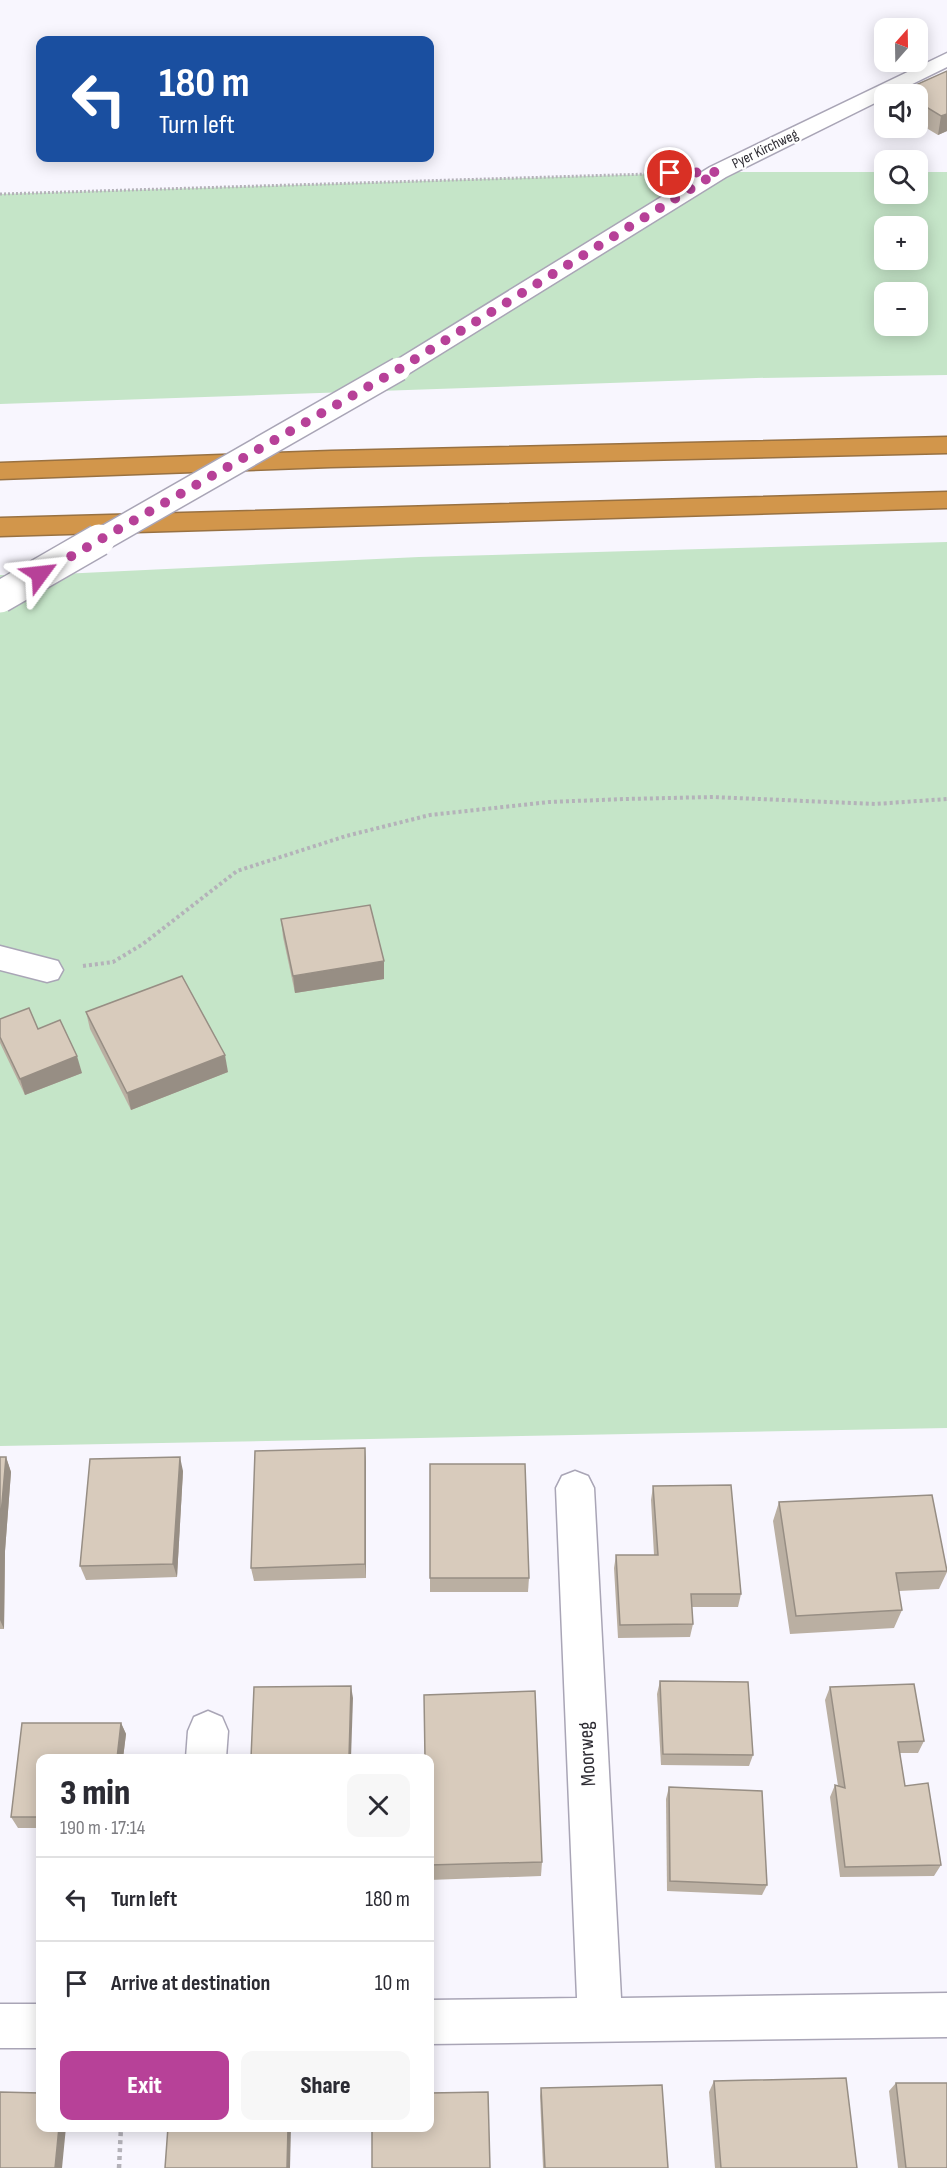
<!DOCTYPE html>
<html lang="en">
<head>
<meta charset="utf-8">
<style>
  body { margin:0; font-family:"Sofia Sans Condensed",sans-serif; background:#f7f7f7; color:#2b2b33; height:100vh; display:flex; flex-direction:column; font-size:22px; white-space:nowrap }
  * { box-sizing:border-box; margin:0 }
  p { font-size:20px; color:#7c7c81 }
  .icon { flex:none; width:33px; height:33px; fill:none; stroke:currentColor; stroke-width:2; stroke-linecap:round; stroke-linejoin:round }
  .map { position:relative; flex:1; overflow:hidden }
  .drawer { position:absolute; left:36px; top:1754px; width:398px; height:378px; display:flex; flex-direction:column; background:#fff; border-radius:12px; box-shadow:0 3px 15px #0003 }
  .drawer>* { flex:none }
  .top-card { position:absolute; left:36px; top:36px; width:398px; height:126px; border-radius:12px; box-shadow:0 3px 15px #0003; background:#1a4fa0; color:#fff; overflow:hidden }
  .needle { width:39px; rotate:20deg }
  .buttons { position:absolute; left:874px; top:18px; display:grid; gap:12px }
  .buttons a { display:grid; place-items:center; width:54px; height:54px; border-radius:12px; background:#fff; box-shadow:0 3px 15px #0003; font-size:30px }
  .pin { position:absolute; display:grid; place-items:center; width:51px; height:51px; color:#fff; margin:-26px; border:3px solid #fff; border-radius:50%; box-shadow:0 2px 6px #0007 }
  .me { position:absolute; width:66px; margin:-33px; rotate:60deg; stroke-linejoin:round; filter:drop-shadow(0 0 4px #0008) }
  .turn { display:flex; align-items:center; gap:21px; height:126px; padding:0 24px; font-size:27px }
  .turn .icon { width:78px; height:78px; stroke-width:2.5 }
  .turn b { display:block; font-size:42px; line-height:51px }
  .round { display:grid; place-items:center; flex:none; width:63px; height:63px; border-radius:12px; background:#f7f7f7 }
  .head { display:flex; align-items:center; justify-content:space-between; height:102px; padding:0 24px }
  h1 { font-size:36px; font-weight:800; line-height:45px }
  .cta { display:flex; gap:12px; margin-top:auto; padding:12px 24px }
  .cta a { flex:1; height:69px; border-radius:12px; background:#b74198; color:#fff; font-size:24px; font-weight:800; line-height:69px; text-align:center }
  .cta a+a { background:#f7f7f7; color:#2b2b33 }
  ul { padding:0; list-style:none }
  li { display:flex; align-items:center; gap:18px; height:84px; padding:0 24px; border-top:2px solid #e1e1e2 }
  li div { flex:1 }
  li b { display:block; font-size:22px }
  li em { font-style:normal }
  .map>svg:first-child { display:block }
</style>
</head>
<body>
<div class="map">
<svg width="947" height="2168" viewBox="0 0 947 2168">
  <rect width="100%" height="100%" fill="#f8f6fe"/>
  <!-- green -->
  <g fill="#c5e5c8" fill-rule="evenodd">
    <path d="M718,172H885V194H918V172H947V375L756,378L0,404V194ZM885,226H918V260H885ZM885,292H918V326H885Z"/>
    <path d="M947,542V1428L0,1446V575H40L419,557Z"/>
  </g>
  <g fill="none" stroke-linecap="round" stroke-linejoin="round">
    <!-- minor casing -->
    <g stroke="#a9a5b6" stroke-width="3">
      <g id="minor">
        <path d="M947,53V67L892,94H885V98L726,177L408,374L399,377L390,374L387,369L390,364L710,167Z"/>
        <path d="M0,946L58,961L63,970L58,979L47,982L0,970Z"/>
        <path d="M575,1471L588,1476L594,1488L621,1998L947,1993V2037L429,2044V2000L577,1998L556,1488L562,1476Z"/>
        <path d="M208,1711L222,1717L228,1731L226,1758H186L188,1731L194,1717Z"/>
        <rect x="0" y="2004" width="40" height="44"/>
      </g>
    </g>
    <!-- highway casing -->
    <g stroke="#987142" stroke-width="3">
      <g id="highway">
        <path d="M947,437V453L331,467L0,479V463L331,451Z"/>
        <path d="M947,492V508L0,536V518Z"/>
      </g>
    </g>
    <!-- path-far2 -->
    <path stroke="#b4b2b9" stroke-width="3" stroke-dasharray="2 2" stroke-linecap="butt" d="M0,194L648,174"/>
    <!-- path-far1 -->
    <path stroke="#b4b2b9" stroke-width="4" stroke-dasharray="3 3" stroke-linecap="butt" d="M83,966L113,962L143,944L237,871L346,836L430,815L549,802L626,799L713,797L875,804L947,799"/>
    <!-- path -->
    <path stroke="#b4b2b9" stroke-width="4.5" stroke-dasharray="4 4" stroke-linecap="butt" d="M119,2168L121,2127"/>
    <!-- minor -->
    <use href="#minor" fill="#fff" fill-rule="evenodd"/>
    <!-- highway -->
    <use href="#highway" fill="#d2964b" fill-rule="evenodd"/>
    <!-- minor-bridge-far1 casing -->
    <g stroke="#a9a5b6" stroke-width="26" stroke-linecap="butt">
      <path id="minor-bridge-far1" d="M97,542L399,369"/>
    </g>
    <!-- minor-bridge casing -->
    <g stroke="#a9a5b6" stroke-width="34" stroke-linecap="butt">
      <path id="minor-bridge" d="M0,597L99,540"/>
    </g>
    <!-- minor-bridge-far1 -->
    <use href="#minor-bridge-far1" stroke="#fff" stroke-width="23"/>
    <!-- minor-bridge -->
    <use href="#minor-bridge" stroke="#fff" stroke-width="31"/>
  </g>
  <!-- wall -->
  <g fill="#baafa2">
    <path d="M947,71V131L938,135L918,123V94H900V92Z"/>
    <path d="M281,919L384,961V979L295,993L283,937Z"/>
    <path d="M86,1012L228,1072L131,1110L90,1029Z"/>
    <path d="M0,1019L38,1029L82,1073L25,1095L0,1043Z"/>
    <path d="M365,1448L366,1463V1578L254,1581L251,1568Z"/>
    <path d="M0,1457H6L11,1472L5,1551L4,1629H0Z"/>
    <path d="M183,1471L177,1577L86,1580L80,1566Z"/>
    <path d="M653,1486L741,1594L738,1607H692L693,1624L690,1637L618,1638L614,1568L616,1555H654L651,1500Z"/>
    <path d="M779,1502L947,1569V1572L939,1589L899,1591L902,1610L894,1628L790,1634L773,1521Z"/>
    <path d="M430,1578H529L528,1592H430Z"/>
    <path d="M660,1681L753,1755L749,1766L661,1765L657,1694Z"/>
    <path d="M830,1687L924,1741L918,1753H900L905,1786L941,1865L934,1876L840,1877L830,1797L835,1785L838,1786L825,1700Z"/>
    <path d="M22,1723H121L126,1734L123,1758H40V1828H18L11,1817Z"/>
    <path d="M429,1758L542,1862L541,1876L429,1880Z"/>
    <path d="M669,1787L767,1885L762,1895L667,1891L666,1799Z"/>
    <path d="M714,2081L857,2168H715L709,2092Z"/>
    <path d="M896,2083L947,2168H898L889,2091Z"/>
    <path d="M541,2088L668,2168H543L540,2096Z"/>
  </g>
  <!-- shaded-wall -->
  <g fill="#978e84">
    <path d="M947,114V131L938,135L941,116Z"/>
    <path d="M384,961V979L295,993L293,976Z"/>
    <path d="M225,1055L228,1072L131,1110L127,1093Z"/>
    <path d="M77,1056L82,1073L25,1095L20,1079Z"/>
    <path d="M365,1448L366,1463V1578L365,1564Z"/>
    <path d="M6,1457L11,1472L5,1551L4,1629L0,1620V1526Z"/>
    <path d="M180,1457L183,1471L177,1577L173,1564Z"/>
    <path d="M351,1686L353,1698L351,1758H349Z"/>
    <path d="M121,1723L126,1734L123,1758H117Z"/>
    <path d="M59,2127H66L62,2168H55Z"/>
    <path d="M288,2127H291L290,2168H287Z"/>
  </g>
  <!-- building -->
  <g fill="#d8cbbc" stroke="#978e84" stroke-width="1.5">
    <path d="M947,71V114L941,116L918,102V94H905L900,92Z"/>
    <path d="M370,905L384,961L293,976L281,919Z"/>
    <path d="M182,976L225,1055L127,1093L86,1012Z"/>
    <path d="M29,1008L38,1029L60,1020L77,1056L20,1079L0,1037V1019Z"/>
    <path d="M365,1448V1564L251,1568L255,1451Z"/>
    <path d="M0,1457H6L0,1526Z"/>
    <path d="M180,1457L173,1564L80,1566L90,1459Z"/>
    <path d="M430,1464H525L529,1578H430Z"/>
    <path d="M731,1485L741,1594H691L693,1624L620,1625L616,1555H658L653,1486Z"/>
    <path d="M932,1495L947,1571L896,1573L902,1610L796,1616L779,1502Z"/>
    <path d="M660,1681L748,1682L753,1755L663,1754Z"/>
    <path d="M914,1684L924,1741L898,1742L905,1786L928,1783L941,1865L845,1867L835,1785L845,1788L830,1687Z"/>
    <path d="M351,1686L349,1758H251L254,1687Z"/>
    <path d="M535,1691L542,1862L429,1865V1758H425L424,1695Z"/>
    <path d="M22,1723H121L117,1758H40V1817H11Z"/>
    <path d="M669,1787L762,1791L767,1885L670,1881Z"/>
    <path d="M846,2078L857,2168H721L714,2081Z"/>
    <path d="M896,2083H947V2168H906Z"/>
    <path d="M662,2085L668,2168H545L541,2088Z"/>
    <path d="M0,2092L40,2093V2127H59L55,2168H0Z"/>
    <path d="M488,2092L490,2168H372V2127H429V2093Z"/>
    <path d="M168,2127H288L287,2168H165Z"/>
  </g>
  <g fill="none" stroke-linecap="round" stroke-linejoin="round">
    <!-- route -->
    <path stroke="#b74198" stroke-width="10" stroke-dasharray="0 18" d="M40,574L399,369L718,172L670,173"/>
  </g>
  <g text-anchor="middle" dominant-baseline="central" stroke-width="4.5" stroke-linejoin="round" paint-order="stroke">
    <!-- far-street labels -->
    <g font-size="15" fill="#2d2b32" stroke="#fff">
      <text transform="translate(765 149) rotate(-26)">Pyer Kirchweg</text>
    </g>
    <!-- near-street labels -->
    <g font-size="21" fill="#2d2b32" stroke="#fff">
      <text transform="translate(587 1754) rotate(-93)">Moorweg</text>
    </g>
  </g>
</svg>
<div class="buttons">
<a><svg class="needle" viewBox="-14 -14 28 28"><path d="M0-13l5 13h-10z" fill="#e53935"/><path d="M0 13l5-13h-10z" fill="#7c7c81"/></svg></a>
<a><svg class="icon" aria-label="sound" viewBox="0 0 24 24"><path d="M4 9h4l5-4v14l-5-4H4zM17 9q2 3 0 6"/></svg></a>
<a><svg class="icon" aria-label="search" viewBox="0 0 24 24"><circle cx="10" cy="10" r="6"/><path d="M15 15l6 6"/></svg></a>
<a>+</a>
<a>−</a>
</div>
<div class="pin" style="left:670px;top:173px;background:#d93025"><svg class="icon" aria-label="arrive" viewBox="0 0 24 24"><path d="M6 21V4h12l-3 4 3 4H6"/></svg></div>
<svg class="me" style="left:40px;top:574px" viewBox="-20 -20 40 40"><path d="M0-17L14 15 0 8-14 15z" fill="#b74198" stroke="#fff" stroke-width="4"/></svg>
<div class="top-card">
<div class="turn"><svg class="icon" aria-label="left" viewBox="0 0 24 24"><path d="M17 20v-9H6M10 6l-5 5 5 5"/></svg><div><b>180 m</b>Turn left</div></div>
</div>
<section class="drawer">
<div class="head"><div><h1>3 min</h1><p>190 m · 17:14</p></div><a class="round"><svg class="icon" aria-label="close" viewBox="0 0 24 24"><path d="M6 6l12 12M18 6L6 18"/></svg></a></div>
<ul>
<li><svg class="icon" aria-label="left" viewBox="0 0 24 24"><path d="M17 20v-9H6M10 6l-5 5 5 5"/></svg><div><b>Turn left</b></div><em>180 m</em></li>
<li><svg class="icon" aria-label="arrive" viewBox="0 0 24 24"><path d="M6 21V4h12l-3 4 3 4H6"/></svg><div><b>Arrive at destination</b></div><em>10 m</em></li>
</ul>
<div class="cta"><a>Exit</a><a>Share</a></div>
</section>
</div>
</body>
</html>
